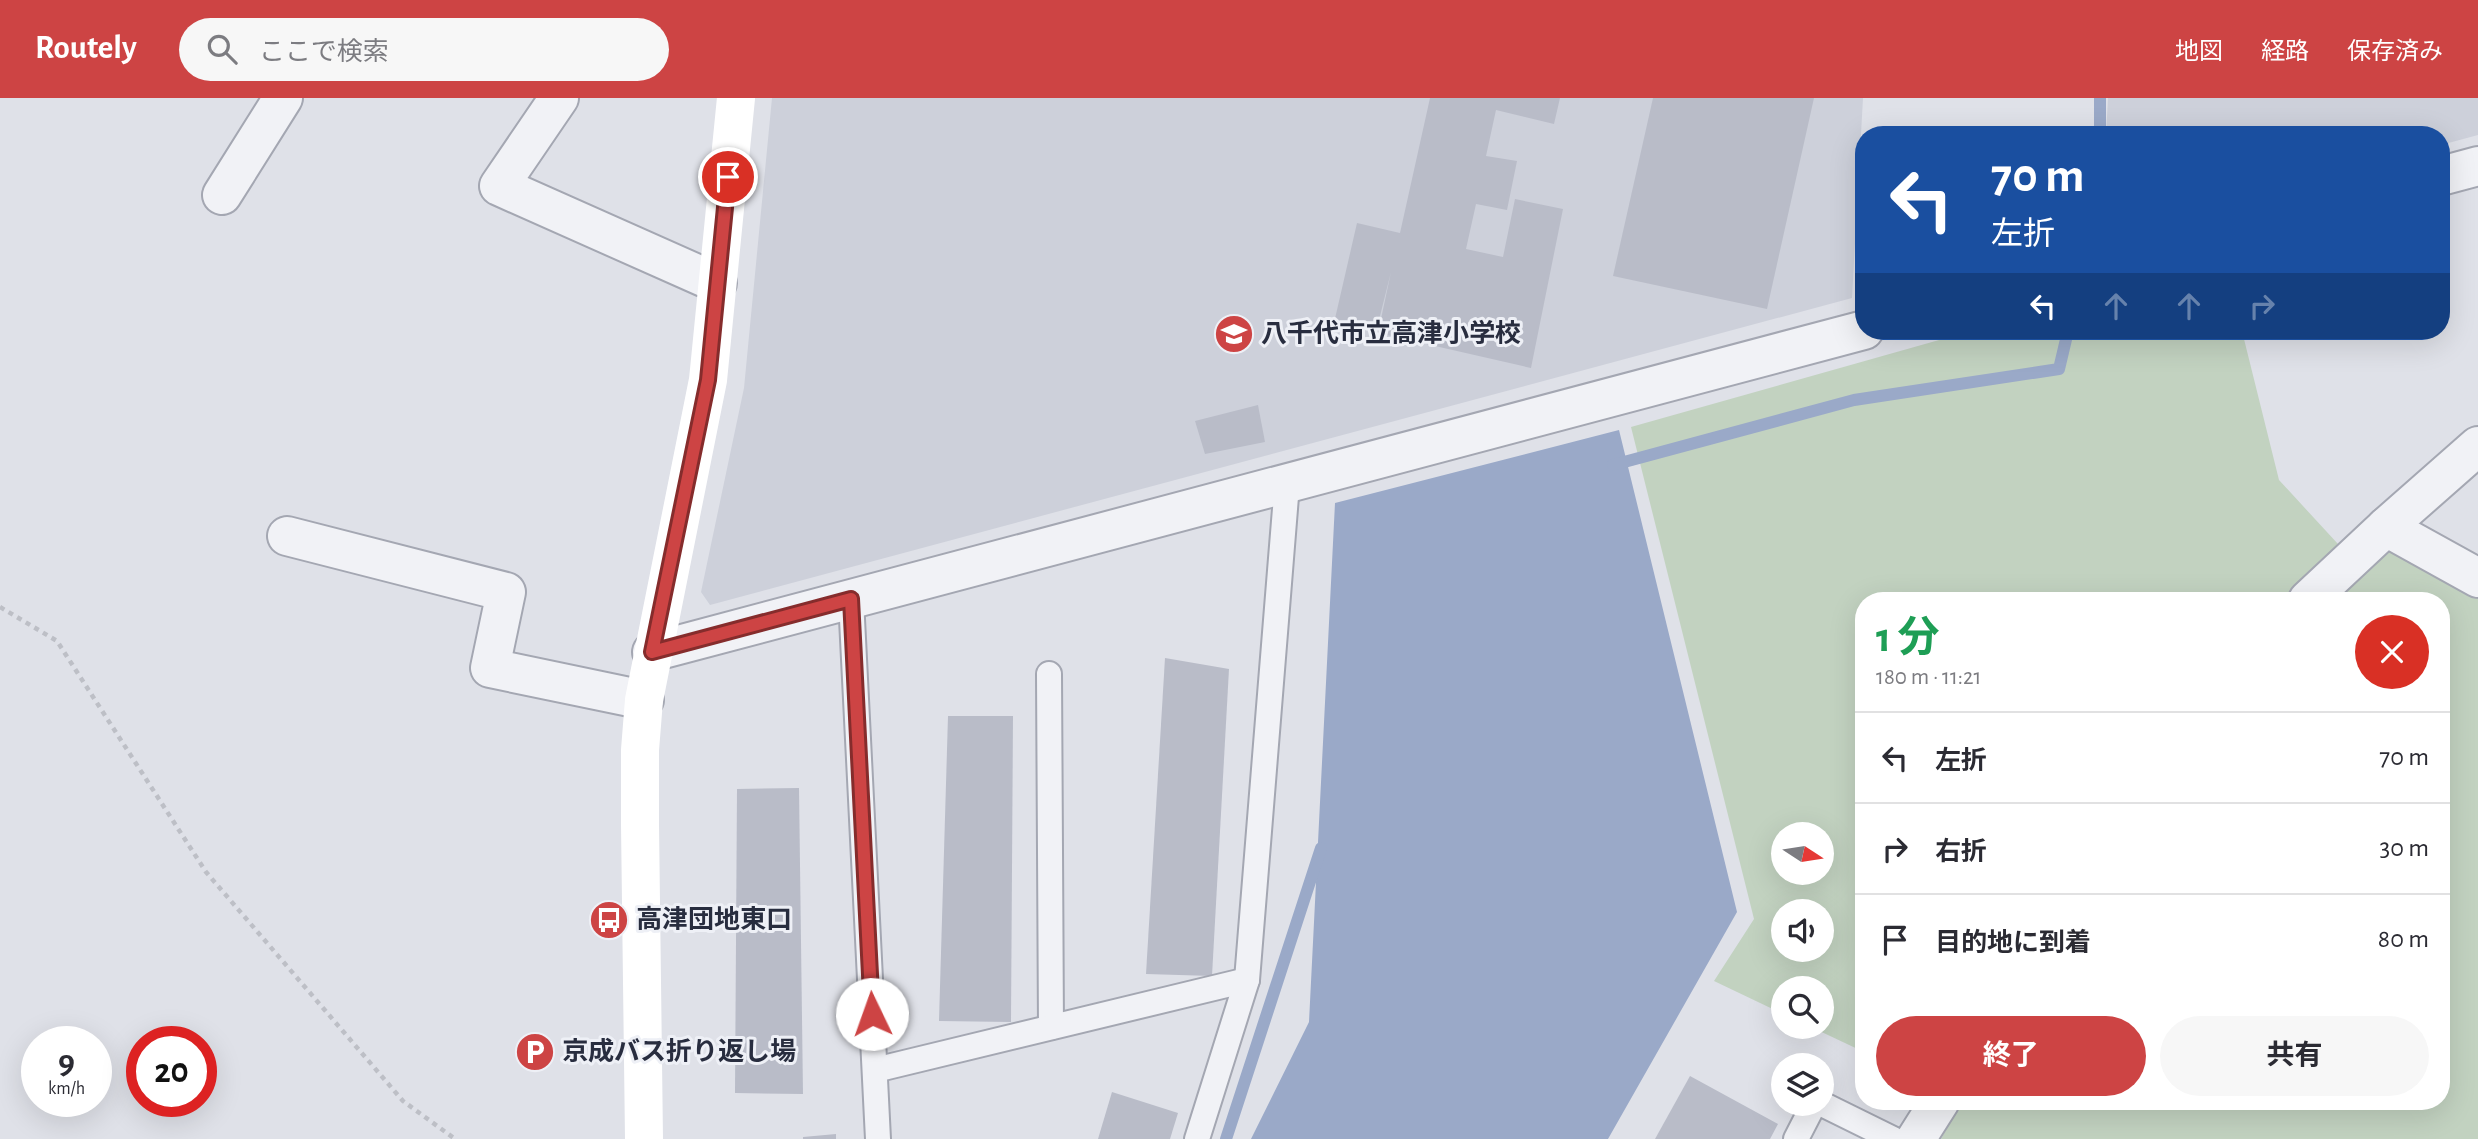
<!DOCTYPE html>
<html lang="ja">
<head>
<meta charset="utf-8">
<style>
  body { margin:0; font-family:"Alegreya Sans","Noto Sans JP",sans-serif; background:#f7f7f7; color:#2b2b33; height:100vh; display:flex; flex-direction:column; font-size:26px; white-space:nowrap }
  * { box-sizing:border-box; margin:0 }
  p { font-size:23px; color:#7c7c81 }
  .icon { flex:none; width:38px; height:38px; fill:none; stroke:currentColor; stroke-width:2; stroke-linecap:round; stroke-linejoin:round }
  .map { position:relative; flex:1; overflow:hidden }
  .details { position:absolute; left:1855px; top:494px; width:595px; height:518px; display:flex; flex-direction:column; background:#fff; border-radius:28px; box-shadow:0 7px 28px #0002 }
  .details>* { flex:none }
  .top-card { position:absolute; left:1855px; top:28px; width:595px; height:214px; border-radius:28px; box-shadow:0 7px 28px #0002; background:#1a4fa0; color:#fff; overflow:hidden }
  .needle { width:46px; rotate:102deg }
  .tools { position:absolute; left:1771px; top:724px; display:grid; gap:14px }
  .tools a { display:grid; place-items:center; width:63px; height:63px; border-radius:50%; background:#fff; box-shadow:0 7px 28px #0002; font-size:35px }
  .speed { position:absolute; left:21px; top:928px; display:flex; gap:14px; font-size:35px; font-weight:700; text-align:center }
  .speed>* { display:grid; place-content:center; width:91px; height:91px; border-radius:50%; background:#fff; box-shadow:0 7px 28px #0002; line-height:1 }
  .speed small { font-size:18px; font-weight:400 }
  .speed .limit { border:10px solid #d22; background:#fff; color:#111 }
  .pin { position:absolute; display:grid; place-items:center; width:60px; height:60px; color:#fff; margin:-30px; border:4px solid #fff; border-radius:50%; box-shadow:0 2px 7px #0007 }
  .me { position:absolute; width:77px; margin:-38px; rotate:357deg; stroke-linejoin:round; filter:drop-shadow(0 0 5px #0008) }
  .turn { display:flex; align-items:center; gap:24px; height:147px; padding:0 21px; font-size:32px }
  .turn .icon { width:91px; height:91px; stroke-width:2.5 }
  .turn b { display:block; font-size:49px; line-height:60px }
  .lanes { display:flex; align-items:center; height:66px; padding:0 21px; background:#0003; justify-content:center; gap:35px; direction:ltr }
  .lanes .off { opacity:.35 }
  .round { display:grid; place-items:center; flex:none; width:74px; height:74px; border-radius:37px; background:#f7f7f7 }
  .head { display:flex; align-items:center; justify-content:space-between; height:119px; padding:0 21px }
  h1 { font-size:42px; font-weight:700; line-height:52px; color:#1e9e55 }
  .button { display:flex; gap:14px; margin-top:auto; padding:14px 21px }
  .button a { flex:1; height:80px; border-radius:42px; background:#cd4444; color:#fff; font-size:28px; font-weight:700; line-height:80px; text-align:center }
  .button a+a { background:#f7f7f7; color:#2b2b33 }
  ul { padding:0; list-style:none }
  li { display:flex; align-items:center; gap:21px; height:91px; padding:0 21px; border-top:2px solid #e1e1e2 }
  li div { flex:1 }
  li b { display:block; font-size:26px }
  li em { font-style:normal }
  header { display:flex; align-items:center; gap:42px; box-sizing:border-box; height:98px; padding:0 35px; background:#cd4444; color:#fff }
  header strong { font-size:33px }
  nav { display:flex; gap:38px; margin-inline-start:auto; font-size:24px }
  .search { width:490px; height:63px; background:#f7f7f7; display:flex; align-items:center; gap:18px; box-sizing:border-box; padding:0 24px; border-radius:38px; color:#7c7c81; font-size:26px }
  .map>svg:first-child { display:block }
</style>
</head>
<body>
<header>
<strong>Routely</strong>
<div class="search"><svg class="icon" aria-label="search" viewBox="0 0 24 24"><circle cx="10" cy="10" r="6"/><path d="M15 15l6 6"/></svg>ここで検索</div>
<nav><a>地図</a><a>経路</a><a>保存済み</a></nav>
</header>
<div class="map">
<svg width="2478" height="1041" viewBox="0 0 2478 1041">
  <rect width="100%" height="100%" fill="#dfe1e8"/>
  <!-- built -->
  <g fill="#cdd0da">
    <path d="M772,0H1863L1852,200L710,507L701,494L744,290Z"/>
    <path d="M2108,0H2478V37L2441,47V37H2106Z"/>
  </g>
  <!-- green -->
  <g fill="#c2d2c0" fill-rule="evenodd">
    <path d="M1971,233H2242L2279,382L2338,446L2282,502H1864V954L1811,929H1822V891H1783V916L1714,883L1754,821L1631,329ZM1783,737H1822V775H1783ZM1783,814H1822V852H1783Z"/>
    <path d="M2389,453L2478,501V1041H1941L1962,1003H2441V502H2337Z"/>
  </g>
  <!-- water -->
  <path fill="#9aa9c8" d="M1619,332L1737,814L1608,1041H1251L1309,924L1335,405Z"/>
  <g fill="none" stroke-linecap="round" stroke-linejoin="round">
    <!-- stream -->
    <g stroke="#9aa9c8" stroke-width="12">
      <path d="M2100,37V0"/>
      <path d="M1613,367L1854,302L2059,271L2068,233"/>
      <path d="M1226,1041L1321,750"/>
    </g>
  </g>
  <!-- building -->
  <g fill="#b9bcc8">
    <path d="M1430,0H1560L1554,26L1496,12L1486,58L1517,63L1507,112L1476,106L1466,151L1503,159L1515,101L1563,111L1531,270L1378,235L1391,174L1376,234L1334,225L1357,125L1400,135Z"/>
    <path d="M1653,0H1814L1767,211L1613,178Z"/>
    <path d="M1258,307L1265,344L1205,356L1195,323Z"/>
    <path d="M1165,560L1229,571L1212,878L1146,876Z"/>
    <path d="M948,618H1013L1011,924L939,923Z"/>
    <path d="M799,690L803,996L735,995L737,691Z"/>
    <path d="M1690,978L1778,1026L1770,1041H1655Z"/>
    <path d="M1112,994L1178,1015L1170,1041H1098Z"/>
    <path d="M836,1036V1041H803V1039Z"/>
  </g>
  <g fill="none" stroke-linecap="round" stroke-linejoin="round">
    <!-- lane casing -->
    <g stroke="#a4a7b2" stroke-width="28">
      <g id="lane">
        <path d="M851,501L878,1041"/>
        <path d="M1049,576L1051,929"/>
        <path d="M875,972L1247,882"/>
        <path d="M1822,1006L1893,1041"/>
        <path d="M1197,1041L1247,882L1287,386"/>
        <path d="M1796,1041L1814,1006"/>
      </g>
    </g>
    <!-- street casing -->
    <g stroke="#a4a7b2" stroke-width="42">
      <g id="street">
        <path d="M559,0L499,88L717,185"/>
        <path d="M2441,78L2478,68"/>
        <path d="M222,97L283,0"/>
        <path d="M2386,429L2478,480"/>
        <path d="M287,438L506,494L490,570L644,602"/>
        <path d="M2308,502L2386,429L2478,348"/>
        <path d="M652,554L1864,232"/>
        <path d="M1916,1041L1940,1003"/>
      </g>
    </g>
    <!-- path -->
    <path stroke="#bdbfc6" stroke-width="4.5" stroke-dasharray="5 5" stroke-linecap="butt" d="M0,509L57,543L206,774L403,1003L455,1041"/>
    <!-- lane -->
    <use href="#lane" stroke="#f1f2f6" stroke-width="24"/>
    <!-- street -->
    <use href="#street" stroke="#f1f2f6" stroke-width="38"/>
    <!-- secondary -->
    <path stroke="#fff" stroke-width="38" d="M644,1041L640,726V652L644,602L708,282L736,0"/>
  </g>
  <g fill="none" stroke-linecap="round" stroke-linejoin="round">
    <!-- route casing -->
    <g stroke="#852c2c" stroke-width="18">
      <path id="route" d="M728,79L708,282L652,554L851,501L872,916"/>
    </g>
    <!-- route -->
    <use href="#route" stroke="#cd4444" stroke-width="12"/>
  </g>
  <!-- icons -->
  <defs>
    <g id="school-disc" transform="scale(2.0125)"><circle r="9.5" fill="#cd4444" stroke="#eef0f6"/><path d="M0-5L7-2L0 1L-7-2ZM-4 1L0 2.5L4 1V4Q0 6-4 4Z" fill="#fff"/></g>
    <g id="bus-disc" transform="scale(2.0125)"><circle r="9.5" fill="#cd4444" stroke="#eef0f6"/><path d="M-5-6H5V4H4V6H2V4H-2V6H-4V4H-5ZM-3.5-4V0h7V-4ZM-3.5 1.2v1.5H-2V1.2ZM2 1.2v1.5H3.5V1.2Z" fill="#fff"/></g>
    <g id="parking-disc" transform="scale(2.0125)"><circle r="9.5" fill="#cd4444" stroke="#eef0f6"/><path d="M-3.5-5.5H1a3.5 3.5 0 0 1 0 7H-1V5.5H-3.5ZM-1-3.4V-.6H.8a1.4 1.4 0 0 0 0-2.8Z" fill="#fff"/></g>
  </defs>
  <g fill-rule="evenodd">
    <use href="#school-disc" x="1234" y="236"/>
    <use href="#bus-disc" x="609" y="822"/>
    <use href="#parking-disc" x="535" y="954"/>
  </g>
  <g text-anchor="middle" dominant-baseline="central" stroke-width="6" stroke-linejoin="round" paint-order="stroke">
    <!-- poi labels -->
    <g font-size="26" font-weight="bold" fill="#282d3f" stroke="#eef0f6" text-anchor="start">
      <text x="1261" y="236">八千代市立高津小学校</text>
      <text x="636" y="822">高津団地東口</text>
      <text x="562" y="954">京成バス折り返し場</text>
    </g>
  </g>
</svg>
<div class="tools">
<a><svg class="needle" viewBox="-14 -14 28 28"><path d="M0-13l5 13h-10z" fill="#e53935"/><path d="M0 13l5-13h-10z" fill="#7c7c81"/></svg></a>
<a><svg class="icon" aria-label="sound" viewBox="0 0 24 24"><path d="M4 9h4l5-4v14l-5-4H4zM17 9q2 3 0 6"/></svg></a>
<a><svg class="icon" aria-label="search" viewBox="0 0 24 24"><circle cx="10" cy="10" r="6"/><path d="M15 15l6 6"/></svg></a>
<a><svg class="icon" aria-label="layers" viewBox="0 0 24 24"><path d="M12 4l9 5-9 5-9-5zM3 14l9 5 9-5"/></svg></a>
</div>
<div class="speed"><div>9<small>km/h</small></div><div class="limit">20</div></div>
<div class="pin" style="left:728px;top:79px;background:#d93025"><svg class="icon" aria-label="arrive" viewBox="0 0 24 24"><path d="M6 21V4h12l-3 4 3 4H6"/></svg></div>
<svg class="me" style="left:872px;top:916px" viewBox="-20 -20 40 40"><circle r="19" fill="#fff"/><path d="M0-13L10 11 0 6-10 11z" fill="#cd4444"/></svg>
<div class="top-card">
<div class="turn"><svg class="icon" aria-label="left" viewBox="0 0 24 24"><path d="M17 20v-9H6M10 6l-5 5 5 5"/></svg><div><b>70 m</b>左折</div></div>
<div class="lanes"><svg class="icon" aria-label="left" viewBox="0 0 24 24"><path d="M17 20v-9H6M10 6l-5 5 5 5"/></svg><svg class="icon off" aria-label="ahead" viewBox="0 0 24 24"><path d="M12 20V5M6 11l6-6 6 6"/></svg><svg class="icon off" aria-label="ahead" viewBox="0 0 24 24"><path d="M12 20V5M6 11l6-6 6 6"/></svg><svg class="icon off" aria-label="right" viewBox="0 0 24 24"><path d="M7 20v-9h11M14 6l5 5-5 5"/></svg></div>
</div>
<section class="details">
<div class="head"><div><h1>1 分</h1><p>180 m · 11:21</p></div><a class="round" style="background:#d93025;color:#fff"><svg class="icon" aria-label="close" viewBox="0 0 24 24"><path d="M6 6l12 12M18 6L6 18"/></svg></a></div>
<ul>
<li><svg class="icon" aria-label="left" viewBox="0 0 24 24"><path d="M17 20v-9H6M10 6l-5 5 5 5"/></svg><div><b>左折</b></div><em>70 m</em></li>
<li><svg class="icon" aria-label="right" viewBox="0 0 24 24"><path d="M7 20v-9h11M14 6l5 5-5 5"/></svg><div><b>右折</b></div><em>30 m</em></li>
<li><svg class="icon" aria-label="arrive" viewBox="0 0 24 24"><path d="M6 21V4h12l-3 4 3 4H6"/></svg><div><b>目的地に到着</b></div><em>80 m</em></li>
</ul>
<div class="button"><a>終了</a><a>共有</a></div>
</section>
</div>
</body>
</html>
